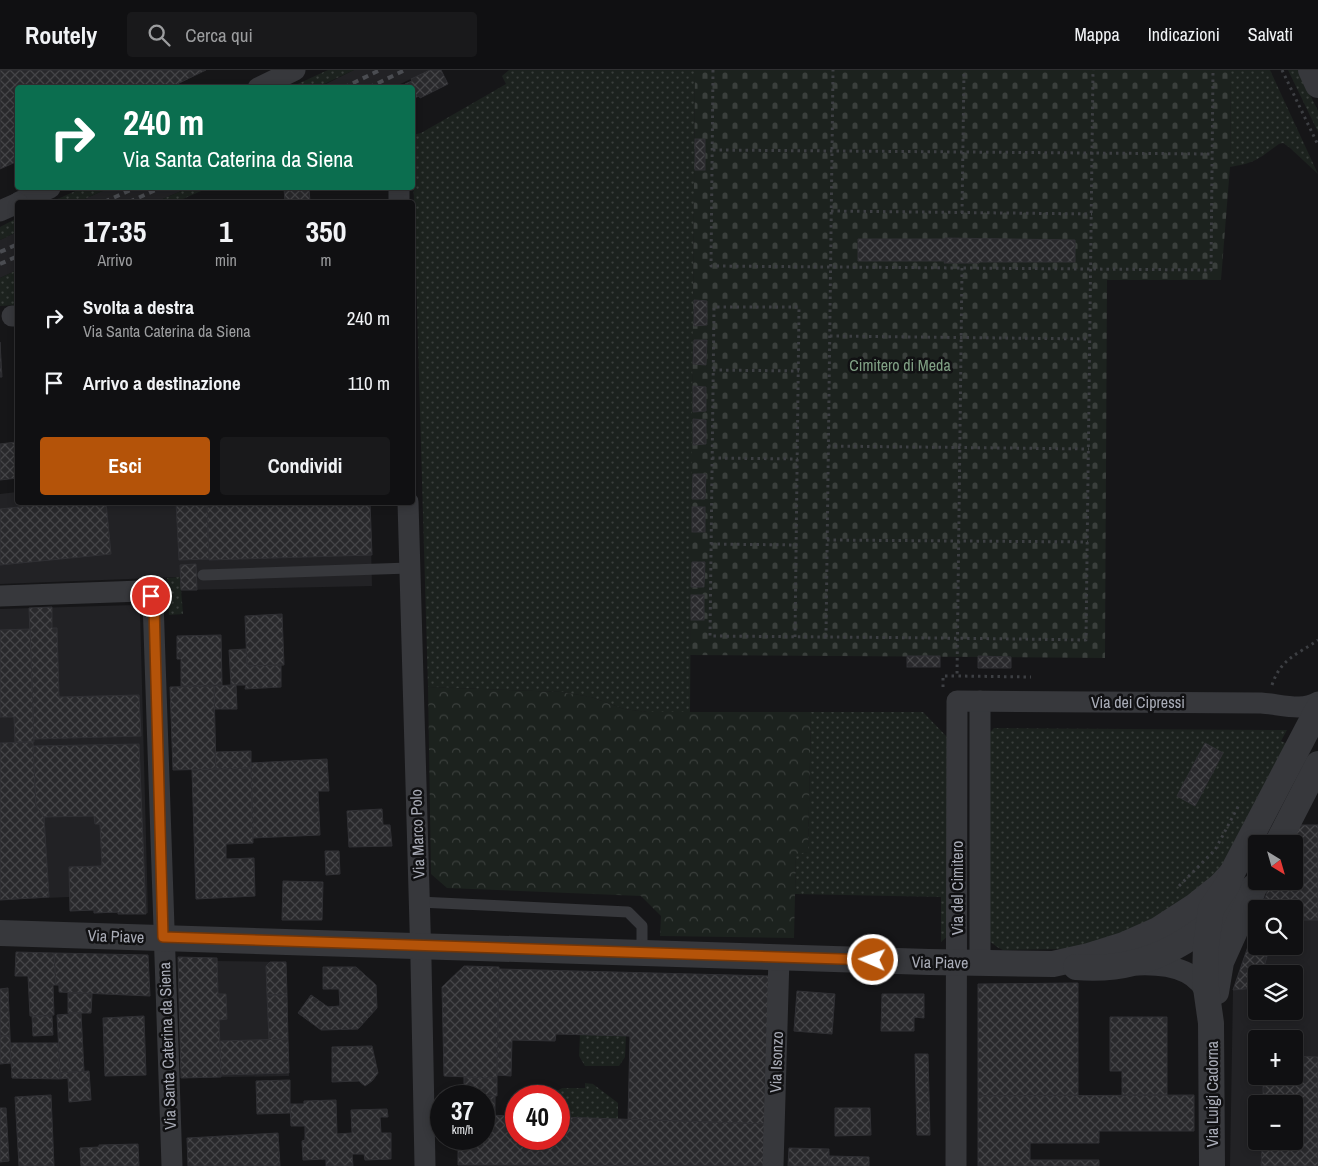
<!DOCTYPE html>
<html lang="it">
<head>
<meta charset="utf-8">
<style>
  body { margin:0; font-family:"Archivo Narrow",sans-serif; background:#19191b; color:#f1f3f6; height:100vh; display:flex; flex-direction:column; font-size:19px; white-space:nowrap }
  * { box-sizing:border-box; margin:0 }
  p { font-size:16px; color:#9c9d9f }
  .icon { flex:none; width:28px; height:28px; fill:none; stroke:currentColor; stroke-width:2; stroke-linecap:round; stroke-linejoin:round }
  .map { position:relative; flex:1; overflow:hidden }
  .details { position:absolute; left:15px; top:130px; width:400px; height:305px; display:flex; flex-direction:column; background:#101012; border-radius:5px; box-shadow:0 2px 8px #0003,0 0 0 1px #303032 }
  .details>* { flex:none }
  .top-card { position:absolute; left:15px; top:15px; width:400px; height:105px; border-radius:5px; box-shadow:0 2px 8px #0003,0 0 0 1px #303032; background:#0b6e4f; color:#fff; overflow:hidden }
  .needle { width:32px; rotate:143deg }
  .fabs { position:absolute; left:1248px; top:765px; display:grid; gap:10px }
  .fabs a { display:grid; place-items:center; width:55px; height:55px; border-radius:5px; background:#101012; box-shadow:0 2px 8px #0003,0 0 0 1px #303032; font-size:25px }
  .speed { position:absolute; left:430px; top:1015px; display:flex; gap:10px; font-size:25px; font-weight:700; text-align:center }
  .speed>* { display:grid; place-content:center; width:65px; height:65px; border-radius:50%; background:#101012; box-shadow:0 2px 8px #0003,0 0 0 1px #303032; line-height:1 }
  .speed small { font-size:12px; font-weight:400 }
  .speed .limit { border:8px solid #d22; background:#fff; color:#111 }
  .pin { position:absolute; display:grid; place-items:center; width:42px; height:42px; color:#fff; margin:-21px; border:2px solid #fff; border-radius:50%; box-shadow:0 1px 5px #0007 }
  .me { position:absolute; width:55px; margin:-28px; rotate:272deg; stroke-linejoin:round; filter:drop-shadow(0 0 4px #0008) }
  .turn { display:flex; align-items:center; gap:18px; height:105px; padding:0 25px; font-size:22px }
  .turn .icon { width:65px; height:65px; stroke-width:2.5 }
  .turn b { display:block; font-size:35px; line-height:42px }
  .eta { display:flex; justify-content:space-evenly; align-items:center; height:85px; text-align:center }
  .eta b { font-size:30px; font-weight:700; line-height:35px }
  .cta { display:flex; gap:10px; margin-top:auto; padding:10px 25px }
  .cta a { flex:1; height:58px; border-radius:5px; background:#b45309; color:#fff; font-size:20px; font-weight:700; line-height:58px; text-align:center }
  .cta a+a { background:#19191b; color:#f1f3f6 }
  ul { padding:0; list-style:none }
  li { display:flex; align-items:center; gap:15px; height:65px; padding:0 25px }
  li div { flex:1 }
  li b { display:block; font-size:19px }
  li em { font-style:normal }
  header { display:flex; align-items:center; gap:30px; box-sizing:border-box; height:70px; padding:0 25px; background:#101012; border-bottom:1px solid #303032 }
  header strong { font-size:24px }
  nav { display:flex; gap:28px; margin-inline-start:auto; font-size:18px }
  .search { width:350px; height:45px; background:#19191b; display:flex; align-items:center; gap:12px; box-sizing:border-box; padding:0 18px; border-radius:5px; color:#9c9d9f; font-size:19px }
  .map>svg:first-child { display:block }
</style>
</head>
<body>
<header>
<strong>Routely</strong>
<div class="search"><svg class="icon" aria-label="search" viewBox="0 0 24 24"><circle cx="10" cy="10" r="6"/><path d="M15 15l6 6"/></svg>Cerca qui</div>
<nav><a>Mappa</a><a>Indicazioni</a><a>Salvati</a></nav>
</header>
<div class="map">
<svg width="1318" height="1096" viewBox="0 0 1318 1096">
  <defs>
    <pattern id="grass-dots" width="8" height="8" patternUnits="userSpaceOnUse" patternTransform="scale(1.25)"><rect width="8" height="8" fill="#1c221e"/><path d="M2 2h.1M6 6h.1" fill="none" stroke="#3a3f3c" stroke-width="1.8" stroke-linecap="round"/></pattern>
    <pattern id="forest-crowns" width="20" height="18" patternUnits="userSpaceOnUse" patternTransform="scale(1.25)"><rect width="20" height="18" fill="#1c221e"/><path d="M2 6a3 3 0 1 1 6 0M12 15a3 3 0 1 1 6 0" fill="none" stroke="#3a3f3c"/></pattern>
    <pattern id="cemetery-stones" width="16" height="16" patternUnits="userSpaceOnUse" patternTransform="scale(1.25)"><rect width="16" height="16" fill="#1c221e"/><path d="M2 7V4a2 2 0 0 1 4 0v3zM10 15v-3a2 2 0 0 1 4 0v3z" fill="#3a3f3c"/></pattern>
    <pattern id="building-cross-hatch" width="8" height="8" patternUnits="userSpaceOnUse" patternTransform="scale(1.25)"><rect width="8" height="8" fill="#29292c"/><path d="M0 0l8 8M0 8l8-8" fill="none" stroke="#454548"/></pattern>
  </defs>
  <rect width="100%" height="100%" fill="#161618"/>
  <!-- built -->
  <g fill="#222225" fill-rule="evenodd">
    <path d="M354,0H430L394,17L318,18Z"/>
    <path d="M109,118H188L156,132H78Z"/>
    <path d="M17,162V200L0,208V170Z"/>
    <path d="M17,422L18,432L370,433L372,516L181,520L180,507L0,514V424Z"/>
    <path d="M135,535L140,540L148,843H94V840L69,827L0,830V539Z"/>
    <path d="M1297,755H1318V1096H1230L1233,920L1256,853V876H1294V839H1261L1271,811H1294V774ZM1256,904H1294V941H1256ZM1256,969H1294V1006H1256ZM1256,1034H1294V1071H1256Z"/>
    <path d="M178,887L217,888V891L286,892L289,1006L181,1008Z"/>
  </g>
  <!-- grass -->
  <g fill="url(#grass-dots)">
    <path d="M328,0H354L318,17H291Z"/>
    <path d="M509,0H695L690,642H647L624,639L591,627L562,622L428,617L412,65L421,63L506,14L502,6Z"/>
    <path d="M1231,0H1270L1318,104L1290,78L1283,73L1279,74C1258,89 1256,93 1230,97Z"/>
    <path d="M1288,0H1298L1318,41V62Z"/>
    <path d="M82,118H109L78,132H51Z"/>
    <path d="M188,118H208L176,132H156Z"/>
    <path d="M17,148V162L0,170V157Z"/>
    <path d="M17,200V235L0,236V208Z"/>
    <path d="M180,507L183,544L169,545L167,508Z"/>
    <path d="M811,642H923L949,669L950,864L941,872V827L795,824L796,783L808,782Z"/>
    <path d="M994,658L1287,660L1281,671L1287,674L1222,796L1207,815L1140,859L1070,879L1003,880L997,877L988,870V664Z"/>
    <path d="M580,964L626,965L625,987L619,996H585L579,986Z"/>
    <path d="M585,1013L593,1014L618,1033V1049L559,1047V1026H549L562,1018H585Z"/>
  </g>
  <!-- forest -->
  <path fill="url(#forest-crowns)" d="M428,617L562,622L591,627L624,639L647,642H811L808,782L796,784L794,868L660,866L661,846L641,826L447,818L431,804Z"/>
  <!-- cemetery -->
  <path fill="url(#cemetery-stones)" d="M695,0H1231L1230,97L1221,210H1107L1105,588L690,585Z"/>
  <!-- building -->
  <g fill="url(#building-cross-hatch)" stroke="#303034">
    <path d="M0,0H206L169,18H18V91L0,99Z"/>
    <path d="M430,0H441L448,14L420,28L419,26L412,29V18H406L405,14L412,11L411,9Z"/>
    <rect x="695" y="69" width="10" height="31"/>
    <path d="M284,118H309L310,132H285Z"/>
    <path d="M945,168L1075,170V192H980L979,193H944L945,191H858V169H945Z"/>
    <path d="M694,230L707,231V255L694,256Z"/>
    <path d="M694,270H707L706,295L693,294Z"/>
    <path d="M0,272L2,307H0Z"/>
    <path d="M693,316L706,317V341L693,342Z"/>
    <path d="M693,349L706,350V374L693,375Z"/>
    <path d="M16,372L18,408L0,410V374Z"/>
    <path d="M693,404H706L705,429H692Z"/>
    <path d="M63,432H106L111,484L0,495V439Z"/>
    <path d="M176,432H207L209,489L179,490Z"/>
    <path d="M207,432H370L372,485L209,490Z"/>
    <rect x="692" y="437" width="13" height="25"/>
    <path d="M692,492H705L704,517H691Z"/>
    <path d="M196,494L197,520H181L180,495Z"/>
    <rect x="691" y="525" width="13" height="25"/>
    <path d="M52,537V558H57L59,627L139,625L141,666L34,669L29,538Z"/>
    <path d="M282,544L284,595L247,596L245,546Z"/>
    <path d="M30,559L34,672H15L14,647H0V560Z"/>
    <path d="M221,565L222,615L181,616V589H177V566Z"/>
    <path d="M246,579L247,596L281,595V617L245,619L246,615H231L229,580Z"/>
    <rect x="907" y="586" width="33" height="11"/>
    <path d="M978,586L1011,587V598H978Z"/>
    <path d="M231,615H236L237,639H214V616Z"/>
    <path d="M214,616L216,699L173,700L170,617Z"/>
    <path d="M33,672L36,736L44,747L49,827L0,830V673Z"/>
    <path d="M1205,673L1223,683L1195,736L1177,726Z"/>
    <path d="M139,674L146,844H118V842L94,843V840L70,841L69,797L102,796L100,754H95L94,746L44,747L36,736L33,676Z"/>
    <path d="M251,681V698L216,699L215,682Z"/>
    <path d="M327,689L329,721H318L320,765L253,768L251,693Z"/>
    <path d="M251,698L253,773L226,774V789L254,788L255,826L196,829L192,700Z"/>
    <path d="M382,739L383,755H390L392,776L349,777L347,741Z"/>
    <path d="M1297,755H1318V850H1294V839H1261L1271,811H1294V774H1287Z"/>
    <path d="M325,781H339L340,804L326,805Z"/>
    <path d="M283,811L323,812L322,850H282Z"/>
    <path d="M1256,853V876H1270L1262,904H1256V918L1233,920Z"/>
    <path d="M16,882L54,883L56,915H53L54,945L30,946L28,906H15Z"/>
    <path d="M54,883L148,885L150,926L59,922V915H56Z"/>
    <path d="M178,887L217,888L218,924H226L227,949L219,950L221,1007L181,1008Z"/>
    <path d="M270,892H286L287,925H267L266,896Z"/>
    <path d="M464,896L499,897L497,1008L444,1006L442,917Z"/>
    <path d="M323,897H356L376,915L377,938L358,959L321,960L298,943L311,925L328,937L340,936L339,919H323Z"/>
    <path d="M499,899L770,906L767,1054L628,1049L630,966L556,964L555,971L512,970L511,1006L497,1005Z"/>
    <path d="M1078,913V1025L978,1026V914Z"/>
    <path d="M8,918L10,966H0V919Z"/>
    <path d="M797,921L835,924L832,964L794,961Z"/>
    <path d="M68,923L92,924L91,943H68Z"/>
    <path d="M882,924H924V948L914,947V961H881Z"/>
    <path d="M267,925H287L288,969L269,970Z"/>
    <path d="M70,943H81L84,1001L60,1003L57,945L69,944Z"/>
    <path d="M32,946H52L53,965L33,966Z"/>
    <path d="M144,946L146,1005L105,1006L103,948Z"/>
    <path d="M1110,947H1167V1025H1122V1001H1110Z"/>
    <path d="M0,966H10L11,993L0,994Z"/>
    <path d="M288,969L289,1003L221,1005L220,971Z"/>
    <path d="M10,973H58L60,1009L12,1008Z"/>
    <path d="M372,976L378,1003L372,1011L365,1016L359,1011L332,1012V977Z"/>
    <path d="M915,984H928L930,1065H917Z"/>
    <path d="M1294,986L1318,987V1096H1261L1262,1071H1294V1034H1263V1006H1294Z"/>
    <path d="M89,1001L91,1030L69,1032L68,1008L60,1009V1003Z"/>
    <path d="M464,1007L497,1008V1026L464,1025Z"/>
    <path d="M290,1010V1043L257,1044L256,1011Z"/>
    <path d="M51,1025L54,1096H19L15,1027Z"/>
    <path d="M464,1025L495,1026V1046L484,1045V1026H464Z"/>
    <path d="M1194,1025V1061H1099V1073H1030V1090H1099V1096H978V1026Z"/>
    <path d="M336,1030L337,1064L352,1063L351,1040L387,1039L388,1047H380L381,1063H391V1089L365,1090L364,1084H352L353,1096H326V1089L303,1090L302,1071L305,1070V1056H291L290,1034H304V1031Z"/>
    <path d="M0,1038H6L9,1091L0,1092Z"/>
    <path d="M835,1038H870L871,1065L835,1066Z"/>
    <path d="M484,1045L516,1046V1069H559V1047L767,1054V1096L458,1095V1069H484Z"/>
    <path d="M278,1063L280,1096H188L187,1068Z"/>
    <path d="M138,1074L139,1096H81L80,1078L99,1077V1075Z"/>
    <path d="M789,1078L829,1079V1096H788Z"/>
    <path d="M829,1086L869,1087V1096H829Z"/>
  </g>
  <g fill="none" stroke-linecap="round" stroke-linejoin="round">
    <!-- path -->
    <g stroke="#3d3f43" stroke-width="3" stroke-dasharray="2.5 4" stroke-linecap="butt">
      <path d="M713,0L711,196L1211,200L1213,0"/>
      <path d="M1282,0L1318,75"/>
      <path d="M713,80L1212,84"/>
      <path d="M831,141L1092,144"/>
      <path d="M962,143L964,0"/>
      <path d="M962,198L957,606L1031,607"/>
      <path d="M830,266L1090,269"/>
      <path d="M713,300L799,301"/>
      <path d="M828,376L1089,379"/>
      <path d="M712,388L798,389"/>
      <path d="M827,470L1088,472"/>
      <path d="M711,474L797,475"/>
      <path d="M795,567L799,237H714L710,566C835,567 961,568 1086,570L1093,0"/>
      <path d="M826,567L833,0"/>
      <path d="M1272,615C1281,588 1297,585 1318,570"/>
      <path d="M943,617V606H957"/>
      <path d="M1179,816L1215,780L1240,733"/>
    </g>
    <!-- service -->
    <g stroke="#37383c" stroke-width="11">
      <path d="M203,505L409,498"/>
      <path d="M419,832L628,842L642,856V883"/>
    </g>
    <!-- minor -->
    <g stroke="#37383c" stroke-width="21">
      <path d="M258,18L295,0"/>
      <path d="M399,118V132"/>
      <path d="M19,132L50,118"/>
      <path d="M0,141L18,133"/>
      <path d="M12,246H18"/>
      <path d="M408,432L421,891L425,1096"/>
      <path d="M0,526L142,521L147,523L153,530L172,1096"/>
      <path d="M980,631V893"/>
      <path d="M1138,895C1165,894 1199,898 1208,928"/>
      <path d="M773,1096L779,887"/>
      <path d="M956,1096L957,631L1261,633C1279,634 1303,642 1318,632"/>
    </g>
    <!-- tertiary -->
    <g stroke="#37383c" stroke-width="26">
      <path d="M1311,0L1318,15"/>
      <path d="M1277,774L1318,694"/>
      <path d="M0,863L929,892L1053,894L1089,886L1124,875L1158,860L1195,836L1220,816L1232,803"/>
      <path d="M1076,897C1155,904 1200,864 1255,816"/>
      <path d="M1216,922L1221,892L1252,823"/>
      <path d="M1212,1096L1211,953L1205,911L1206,875L1211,839L1227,815L1232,803L1318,639"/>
    </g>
    <!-- rail -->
    <g stroke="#4a4c51" stroke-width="4" stroke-dasharray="6 5" stroke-linecap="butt">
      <path d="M343,18L380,0"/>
      <path d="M368,18L405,0"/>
      <path d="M104,132L135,118"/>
      <path d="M129,132L160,118"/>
      <path d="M0,182L18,174"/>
      <path d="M0,194L18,186"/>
    </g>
  </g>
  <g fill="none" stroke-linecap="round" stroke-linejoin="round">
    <!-- route casing -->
    <g stroke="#753606" stroke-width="12">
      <path id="route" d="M151,526L154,536L163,867L873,890"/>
    </g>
    <!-- route -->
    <use href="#route" stroke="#b45309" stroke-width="9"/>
  </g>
  <g text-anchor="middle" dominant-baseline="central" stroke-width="5" stroke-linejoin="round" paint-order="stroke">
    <!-- park labels -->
    <g font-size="16" fill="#81a185" stroke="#111113">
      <text x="900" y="295">Cimitero di Meda</text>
    </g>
    <!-- street labels -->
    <g font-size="16" fill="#a9acb7" stroke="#111113">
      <text x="1138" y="632">Via dei Cipressi</text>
      <text transform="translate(417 764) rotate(-92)">Via Marco Polo</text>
      <text transform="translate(957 818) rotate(-90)">Via del Cimitero</text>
      <text transform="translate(116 866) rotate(2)">Via Piave</text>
      <text transform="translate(940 892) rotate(1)">Via Piave</text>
      <text transform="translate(167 976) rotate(-92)">Via Santa Caterina da Siena</text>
      <text transform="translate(776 992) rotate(-88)">Via Isonzo</text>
      <text transform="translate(1212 1024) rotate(-90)">Via Luigi Cadorna</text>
    </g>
  </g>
</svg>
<div class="fabs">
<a><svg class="needle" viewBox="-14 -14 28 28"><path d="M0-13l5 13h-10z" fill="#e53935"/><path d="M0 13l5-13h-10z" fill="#9c9d9f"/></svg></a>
<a><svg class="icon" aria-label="search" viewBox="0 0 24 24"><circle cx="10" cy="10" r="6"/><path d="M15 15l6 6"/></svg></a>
<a><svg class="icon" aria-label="layers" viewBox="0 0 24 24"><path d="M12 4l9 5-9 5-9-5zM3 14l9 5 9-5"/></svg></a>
<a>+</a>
<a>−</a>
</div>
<div class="speed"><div>37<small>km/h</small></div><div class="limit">40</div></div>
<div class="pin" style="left:151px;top:526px;background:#d93025"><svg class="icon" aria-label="arrive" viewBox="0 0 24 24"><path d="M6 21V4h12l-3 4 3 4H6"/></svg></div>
<svg class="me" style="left:873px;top:890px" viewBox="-20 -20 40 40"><circle r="17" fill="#b45309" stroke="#fff" stroke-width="3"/><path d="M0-11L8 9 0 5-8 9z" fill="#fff"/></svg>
<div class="top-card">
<div class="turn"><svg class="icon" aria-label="right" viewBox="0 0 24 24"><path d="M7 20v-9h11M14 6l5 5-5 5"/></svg><div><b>240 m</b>Via Santa Caterina da Siena</div></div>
</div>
<section class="details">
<div class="eta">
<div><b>17:35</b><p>Arrivo</p></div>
<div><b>1</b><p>min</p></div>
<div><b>350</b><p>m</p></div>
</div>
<ul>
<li><svg class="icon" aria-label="right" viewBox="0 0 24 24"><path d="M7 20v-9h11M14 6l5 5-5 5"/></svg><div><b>Svolta a destra</b><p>Via Santa Caterina da Siena</p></div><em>240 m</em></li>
<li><svg class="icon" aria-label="arrive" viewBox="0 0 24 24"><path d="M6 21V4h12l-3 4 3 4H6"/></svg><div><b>Arrivo a destinazione</b></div><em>110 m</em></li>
</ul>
<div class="cta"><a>Esci</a><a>Condividi</a></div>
</section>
</div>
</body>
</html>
